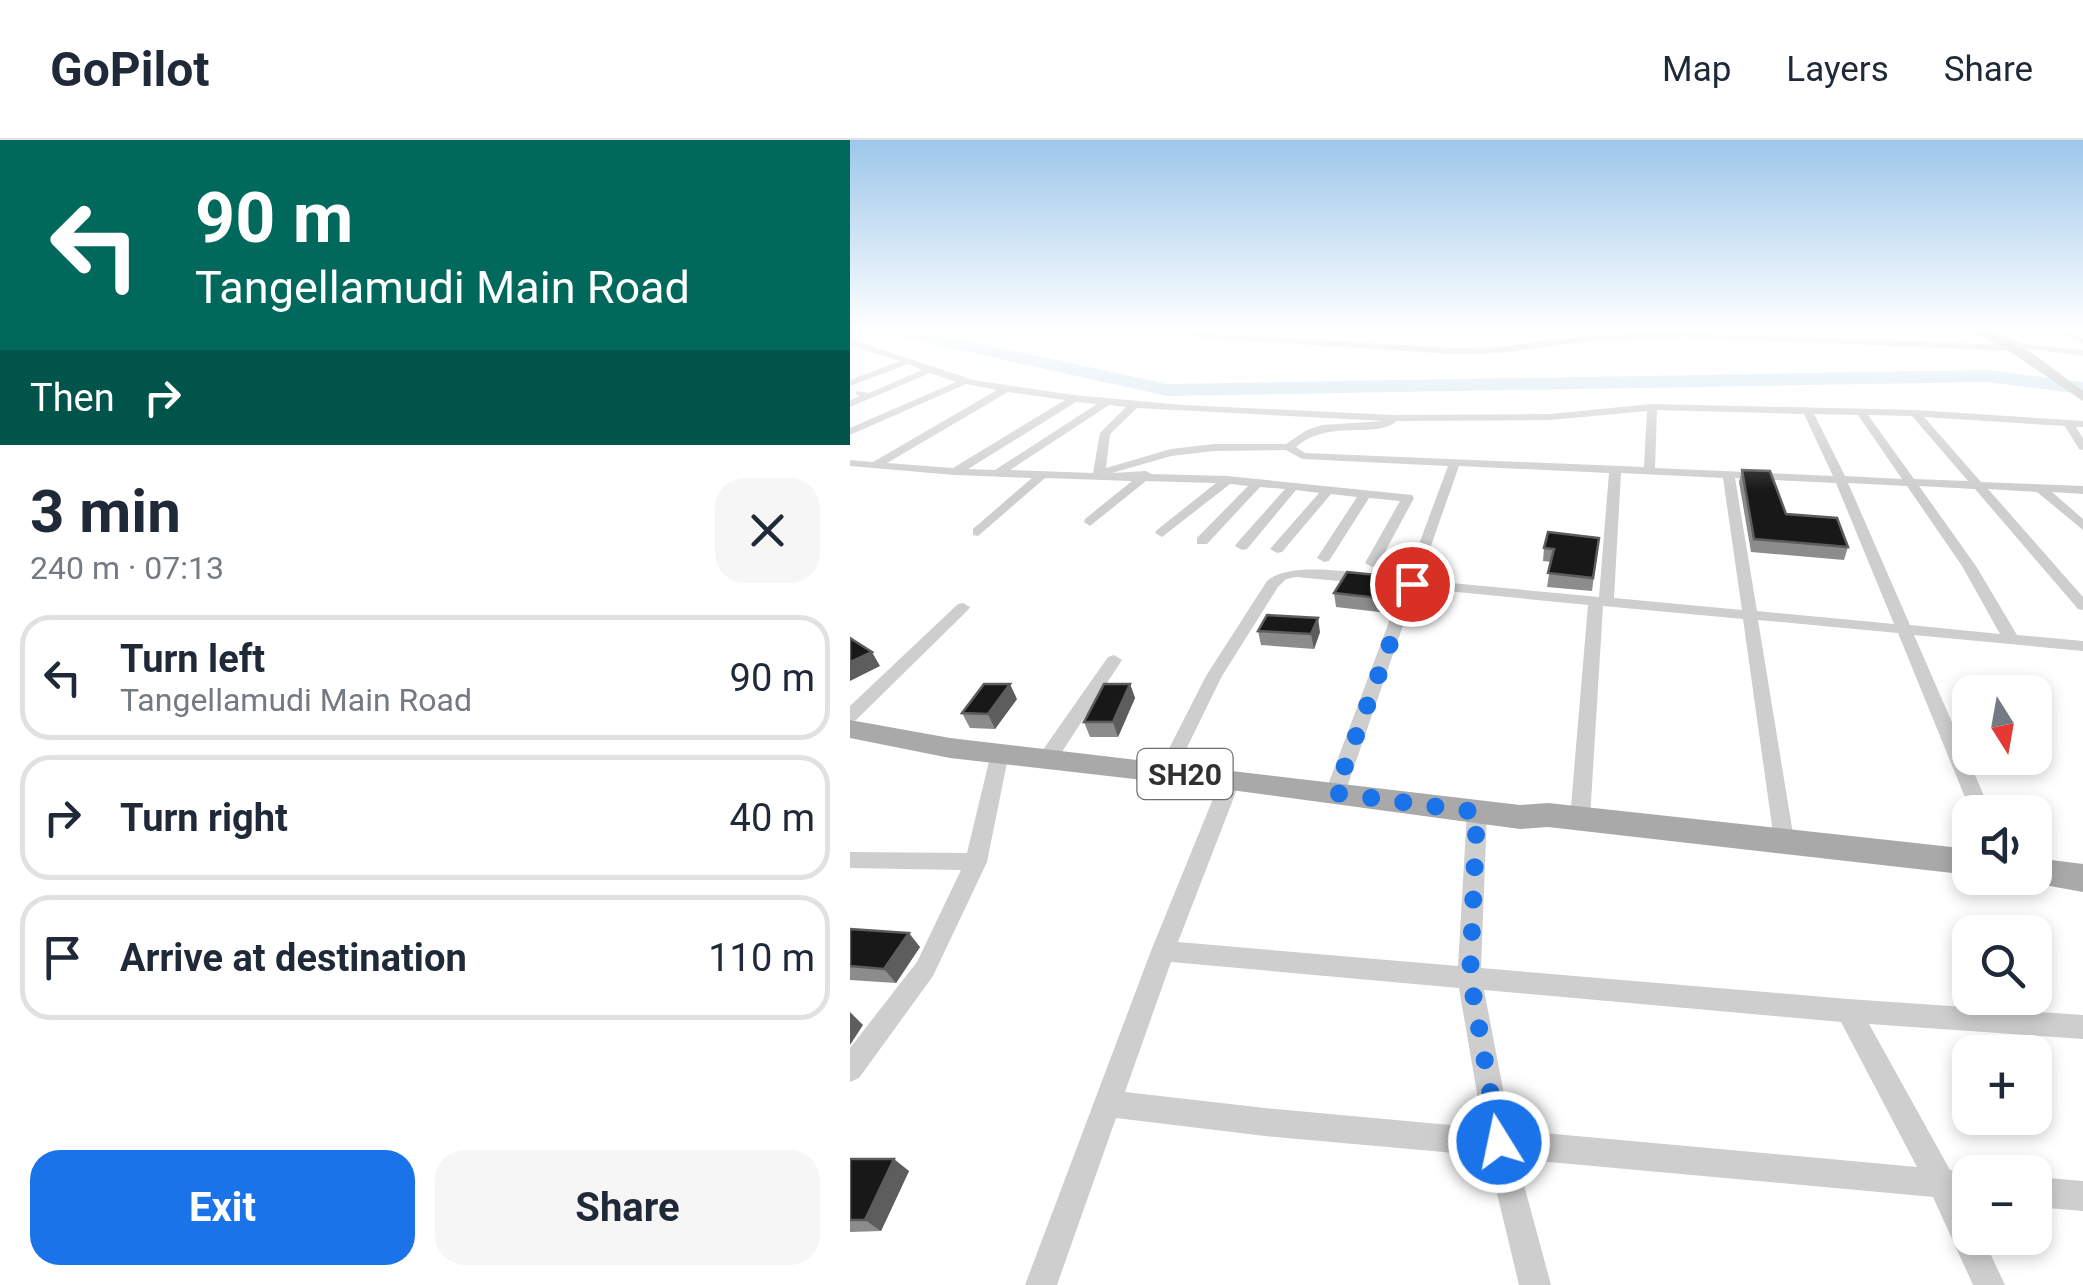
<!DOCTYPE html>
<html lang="en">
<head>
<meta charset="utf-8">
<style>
  body { margin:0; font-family:Roboto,sans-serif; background:#f6f6f7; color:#1f2937; height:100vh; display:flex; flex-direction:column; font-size:38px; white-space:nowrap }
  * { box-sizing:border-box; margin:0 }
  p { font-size:32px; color:#747a83 }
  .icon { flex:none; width:55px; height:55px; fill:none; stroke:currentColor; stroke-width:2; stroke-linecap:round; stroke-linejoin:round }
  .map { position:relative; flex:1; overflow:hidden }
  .drawer { display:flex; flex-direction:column; background:#fff; width:850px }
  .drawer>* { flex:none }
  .top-card { background:#00695c; color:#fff; overflow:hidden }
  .needle { width:65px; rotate:169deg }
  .fabs { position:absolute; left:1102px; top:535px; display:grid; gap:20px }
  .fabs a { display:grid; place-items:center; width:100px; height:100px; border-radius:20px; background:#fff; box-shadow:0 5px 15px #0003; font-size:50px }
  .pin { position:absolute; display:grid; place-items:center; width:85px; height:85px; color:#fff; margin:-42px; border:5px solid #fff; border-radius:50%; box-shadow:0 2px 10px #0007 }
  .me { position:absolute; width:110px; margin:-55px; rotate:350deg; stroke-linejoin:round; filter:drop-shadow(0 0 8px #0008) }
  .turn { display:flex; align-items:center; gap:35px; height:210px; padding:0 30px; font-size:45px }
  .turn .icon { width:130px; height:130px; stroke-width:2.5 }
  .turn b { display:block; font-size:70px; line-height:85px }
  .then { display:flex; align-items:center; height:95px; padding:0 30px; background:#0003; gap:20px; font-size:38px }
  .round { display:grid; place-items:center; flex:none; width:105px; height:105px; border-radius:30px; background:#f6f6f7 }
  .head { display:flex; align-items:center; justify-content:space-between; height:170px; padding:0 30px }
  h1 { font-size:60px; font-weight:700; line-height:75px }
  .button { display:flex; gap:20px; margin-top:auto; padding:20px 30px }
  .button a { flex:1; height:115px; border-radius:30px; background:#1a73e8; color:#fff; font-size:40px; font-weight:700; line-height:115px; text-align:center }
  .button a+a { background:#f6f6f7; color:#1f2937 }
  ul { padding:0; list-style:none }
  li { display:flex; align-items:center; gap:30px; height:125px; margin:0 20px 15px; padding:0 10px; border:5px solid #e0e1e3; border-radius:30px }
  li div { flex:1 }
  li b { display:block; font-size:38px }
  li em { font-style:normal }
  header { display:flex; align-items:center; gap:60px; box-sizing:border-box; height:140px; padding:0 50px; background:#fff; border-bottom:2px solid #e0e1e3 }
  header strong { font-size:48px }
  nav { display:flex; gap:55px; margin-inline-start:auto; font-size:35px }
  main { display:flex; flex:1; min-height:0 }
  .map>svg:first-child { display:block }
</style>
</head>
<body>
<header>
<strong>GoPilot</strong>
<nav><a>Map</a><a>Layers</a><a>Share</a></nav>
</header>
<main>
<section class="drawer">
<div class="top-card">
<div class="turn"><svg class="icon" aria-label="left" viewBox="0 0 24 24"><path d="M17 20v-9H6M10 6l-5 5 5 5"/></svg><div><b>90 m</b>Tangellamudi Main Road</div></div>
<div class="then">Then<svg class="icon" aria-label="right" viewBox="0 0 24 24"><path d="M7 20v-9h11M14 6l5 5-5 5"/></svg></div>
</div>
<div class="head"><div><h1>3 min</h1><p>240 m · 07:13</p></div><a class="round"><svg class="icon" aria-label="close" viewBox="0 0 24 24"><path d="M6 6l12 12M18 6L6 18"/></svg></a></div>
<ul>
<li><svg class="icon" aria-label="left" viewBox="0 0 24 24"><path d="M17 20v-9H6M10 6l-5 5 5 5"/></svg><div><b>Turn left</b><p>Tangellamudi Main Road</p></div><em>90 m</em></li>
<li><svg class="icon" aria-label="right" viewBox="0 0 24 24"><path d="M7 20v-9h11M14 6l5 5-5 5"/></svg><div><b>Turn right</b></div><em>40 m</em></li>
<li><svg class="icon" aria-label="arrive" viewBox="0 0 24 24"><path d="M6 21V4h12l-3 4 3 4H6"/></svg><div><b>Arrive at destination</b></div><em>110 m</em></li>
</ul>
<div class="button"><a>Exit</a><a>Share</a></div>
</section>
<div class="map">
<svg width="1233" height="1145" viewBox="0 0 1233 1145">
  <rect width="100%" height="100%" fill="#fff"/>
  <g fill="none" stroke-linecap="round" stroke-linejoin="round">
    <!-- river -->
    <path fill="#cce3ed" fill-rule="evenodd" d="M34,190H68L317,244L1137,230L1233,242V254L1137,242L317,256L43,195Z"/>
    <!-- minor -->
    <g fill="#cecece" fill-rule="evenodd">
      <path d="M311,190L355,193L369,190L364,194L602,208L650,207L741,195L831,193L1163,205L1127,190H1139L1174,204L1233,210V216L1166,207L1163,211L831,197L741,201L650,213L602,214L356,198Z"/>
      <path d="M1205,190H1216L1233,198V204Z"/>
      <path d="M0,199L123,240L223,255L333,265L544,275L700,274L802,264L1065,270L1233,281V287H1226L1233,298V310L1229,309L1215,286L1074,277L1131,342L1233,346V354L1202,352L1233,379V390L1187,352L1138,349L1233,457V470L1228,469L1125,349L1069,346L1126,426L1167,495L1233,501V511L1064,495L1141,672H1121L1048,493L908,480L944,700L941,706L934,708L927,706L924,700L893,479L753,466L740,678L737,683L730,686L723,683L720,678L738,465L566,448L495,653L492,658H478L475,653L552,447L446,437L436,439L428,447L372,536L325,632L323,637H309L307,632L356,536L417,441C443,418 521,436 556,439L598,326L452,319L436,310L364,311L321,316L262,333L296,331L301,334L377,336L562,355L564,358L529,423L522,427L515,423L550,361L519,358L479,421L474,422L467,418L507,357L481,354L432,412L427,413L420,409L469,353L446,350L397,409L392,410L385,406L387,403L435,349L410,347L357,404H347V398L398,346L380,344L312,397L305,393L307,390L366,343L296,341L240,386L234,382L235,379L282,341L195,338L128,396L123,395V389L182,338L105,335L0,326V320L23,322L147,250L116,244L0,295V288L106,242L80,233L0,267V260L10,256L5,253L7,251L19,253L72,230L58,224L0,246V240L50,221L0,205ZM158,252L215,260L103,328L37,323ZM226,262L247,264L145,330L118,329ZM259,265L276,267L250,293L243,333L160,330ZM287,268L535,281L472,285L457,290L436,304H364L321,309L256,328L260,294ZM807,270L954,274L983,336L805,328ZM797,271L794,327L455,313L446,307C480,278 524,300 547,281L700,280ZM964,274L1008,275L1052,339L995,336ZM1018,275L1062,276L1118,341L1064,339ZM609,326L759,333L749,457L569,440ZM771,333L873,338L892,470L764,458ZM885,338L986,343L1044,484L907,471ZM998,343L1057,346L1112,426L1150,494L1060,485Z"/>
      <path d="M113,463L120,467L118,470L6,580L0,582V566L108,464Z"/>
      <path d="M264,515L272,520L204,624H190L188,619L190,614L258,517Z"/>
      <path d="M150,607L159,613L137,722L83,836L9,938L0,942V908L67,822L111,730L0,728V712L117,713L141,613Z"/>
      <path d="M381,632L388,634L391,639L328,802L608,826L617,672L620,667H634L637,672L631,828L998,859L1233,875V899L1019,884L1100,1030L1123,1032H1120V1061L1114,1060L1120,1072V1098H1133L1155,1145H1123L1083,1057L667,1019L701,1145H669L638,1016L415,996L266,978L207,1145H175L301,811L371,639L374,634ZM321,822L609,848L633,988L415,968L275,952ZM634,850L991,882L1067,1027L661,990Z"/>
      <path d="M1185,1037L1233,1041V1071L1185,1067Z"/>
    </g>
    <!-- secondary -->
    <path fill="#bbb" fill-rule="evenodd" d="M1119,190C1161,190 1200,228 1233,251V261L1159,211Z"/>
    <!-- primary -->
    <g fill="#a9a9a9" fill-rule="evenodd">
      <path d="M0,580L100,598L670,665L698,663L1120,709V735L698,687L670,689L381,650L100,618L0,598Z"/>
      <path d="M1185,718L1233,724V752L1173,741L1172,738H1185Z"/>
    </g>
  </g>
  <!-- wall -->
  <g fill="#8c8c8c">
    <path d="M892,330L936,374L998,407L994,420L901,412L889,342Z"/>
    <path d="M749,398L742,451L697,447L701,422L693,421L694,408Z"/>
    <path d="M546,437L547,450L538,473L486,467L484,453Z"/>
    <path d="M408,491L470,492L464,509L411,505Z"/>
    <path d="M280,544L285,558L268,597H240L234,582Z"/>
    <path d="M167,559L145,589L120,588L112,573Z"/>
    <path d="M0,789L70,807L46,843L0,840Z"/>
    <path d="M0,1019L59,1031L31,1091L0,1092Z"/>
  </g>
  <!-- shaded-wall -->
  <g fill="#5d5d5d">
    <path d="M546,437L547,450L538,473L537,459Z"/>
    <path d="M468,478L470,492L464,509L461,494Z"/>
    <path d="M22,512L30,526L0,541V522Z"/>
    <path d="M160,544L167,559L145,589L138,574Z"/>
    <path d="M280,544L285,558L268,597L263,582Z"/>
    <path d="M59,793L70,807L46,843L34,829Z"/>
    <path d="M0,872L13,885L0,905Z"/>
    <path d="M44,1019L59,1031L31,1091L15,1080Z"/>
  </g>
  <!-- building -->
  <g fill="#181818" stroke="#5d5d5d" stroke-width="2.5">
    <path d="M892,330L920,331L936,374L987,378L998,407L904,399Z"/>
    <path d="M698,392L749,398L743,438L698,433L704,409L694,408Z"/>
    <path d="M497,432L546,437L537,459L484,453Z"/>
    <path d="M417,475L468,478L461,494L408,491Z"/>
    <path d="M0,498L22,512L0,522Z"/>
    <path d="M134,544H160L138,574L112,573Z"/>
    <path d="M254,544H280L263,582H234Z"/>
    <path d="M0,789L59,793L34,829L0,826Z"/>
    <path d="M0,1019H44L15,1080H0Z"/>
  </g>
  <!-- sky -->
  <linearGradient id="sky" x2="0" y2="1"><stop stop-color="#9dc7ea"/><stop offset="0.54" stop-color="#fff"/><stop offset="1" stop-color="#fff" stop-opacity="0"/></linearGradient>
  <rect width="1233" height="350" fill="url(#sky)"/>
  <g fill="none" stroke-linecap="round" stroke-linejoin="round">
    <!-- route -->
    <path stroke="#1a73e8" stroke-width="18" stroke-dasharray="0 32.4" d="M562,444L485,653L627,672L620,836L649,1002"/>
  </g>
  <g text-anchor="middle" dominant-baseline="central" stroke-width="10" stroke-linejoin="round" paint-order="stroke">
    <!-- shield labels -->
    <rect fill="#fff" stroke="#6f6f6f" stroke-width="2.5" x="287.5" y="609" width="95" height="50" rx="8"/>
    <g font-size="30" font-weight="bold" fill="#313131">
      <text x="335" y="634">SH20</text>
    </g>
  </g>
</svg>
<div class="fabs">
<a><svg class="needle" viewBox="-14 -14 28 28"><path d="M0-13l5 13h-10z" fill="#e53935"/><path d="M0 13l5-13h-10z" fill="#747a83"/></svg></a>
<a><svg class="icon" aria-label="sound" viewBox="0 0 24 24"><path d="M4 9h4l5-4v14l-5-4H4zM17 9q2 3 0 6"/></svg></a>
<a><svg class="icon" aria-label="search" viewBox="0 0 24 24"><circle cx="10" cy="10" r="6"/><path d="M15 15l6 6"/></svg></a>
<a>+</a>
<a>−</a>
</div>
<div class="pin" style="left:562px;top:444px;background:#d93025"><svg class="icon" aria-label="arrive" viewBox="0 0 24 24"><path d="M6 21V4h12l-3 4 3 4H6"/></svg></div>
<svg class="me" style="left:649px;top:1002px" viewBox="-20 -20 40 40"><circle r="17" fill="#1a73e8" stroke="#fff" stroke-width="3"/><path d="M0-11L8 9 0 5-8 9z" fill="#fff"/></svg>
</div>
</main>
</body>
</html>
